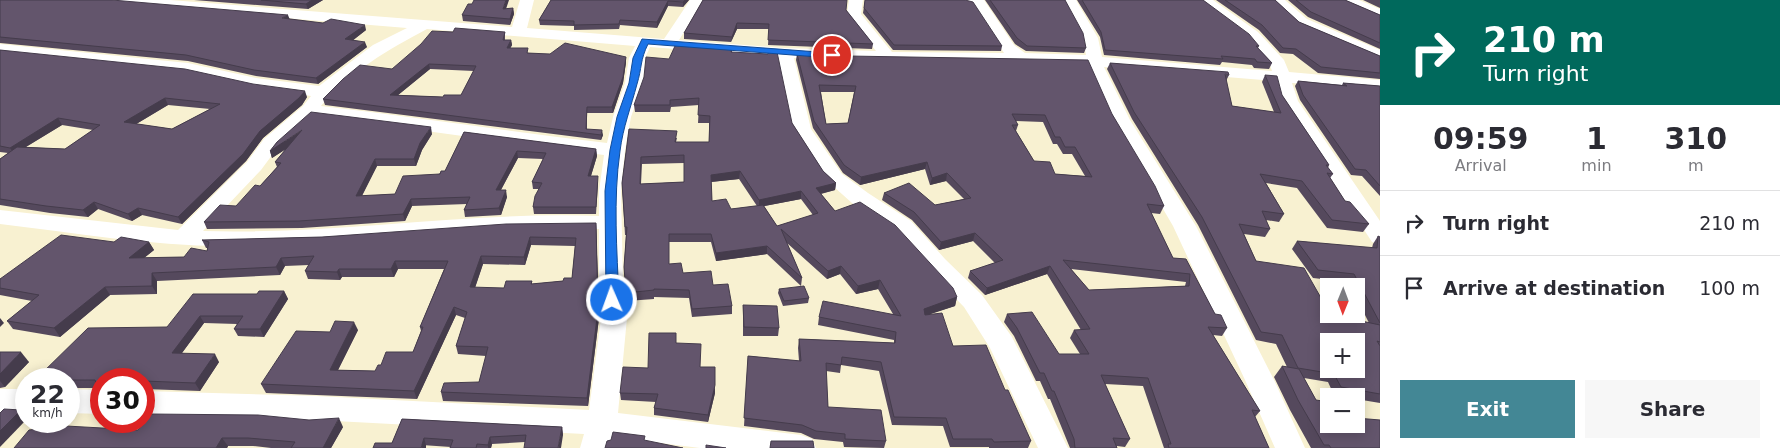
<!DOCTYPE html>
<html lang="en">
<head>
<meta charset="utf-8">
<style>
  body { margin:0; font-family:"DejaVu Sans",sans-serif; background:#f7f7f7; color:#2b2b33; height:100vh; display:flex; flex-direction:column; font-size:19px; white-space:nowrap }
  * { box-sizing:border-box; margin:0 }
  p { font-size:16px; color:#7c7c81 }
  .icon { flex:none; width:28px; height:28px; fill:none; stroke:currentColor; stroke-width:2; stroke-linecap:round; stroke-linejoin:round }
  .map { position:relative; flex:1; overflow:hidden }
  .panel { display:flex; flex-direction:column; background:#fff; width:400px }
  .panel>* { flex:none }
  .banner { background:#00695c; color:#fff; overflow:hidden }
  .needle { width:32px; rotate:181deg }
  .buttons { position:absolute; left:1320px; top:278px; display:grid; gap:10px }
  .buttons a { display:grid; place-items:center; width:45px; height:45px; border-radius:0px; background:#fff; box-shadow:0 2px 12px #0003; font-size:25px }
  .speed { position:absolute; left:15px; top:368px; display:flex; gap:10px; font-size:25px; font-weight:700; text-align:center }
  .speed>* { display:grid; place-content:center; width:65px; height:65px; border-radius:50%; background:#fff; box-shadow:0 2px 12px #0003; line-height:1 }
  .speed small { font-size:12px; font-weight:400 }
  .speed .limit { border:8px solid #d22; background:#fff; color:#111 }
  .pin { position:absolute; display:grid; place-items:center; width:42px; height:42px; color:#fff; margin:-21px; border:2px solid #fff; border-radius:50%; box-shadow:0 1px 5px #0007 }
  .me { position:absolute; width:55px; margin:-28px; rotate:358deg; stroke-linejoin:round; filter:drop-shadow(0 0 4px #0008) }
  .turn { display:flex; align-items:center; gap:18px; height:105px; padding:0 20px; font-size:22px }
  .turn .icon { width:65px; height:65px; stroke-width:2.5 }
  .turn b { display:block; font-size:35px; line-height:42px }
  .eta { display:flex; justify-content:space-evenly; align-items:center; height:85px; text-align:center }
  .eta b { font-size:30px; font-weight:800; line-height:35px }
  .button { display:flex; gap:10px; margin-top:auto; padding:10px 20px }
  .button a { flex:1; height:58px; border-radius:0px; background:#438795; color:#fff; font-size:20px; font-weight:800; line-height:58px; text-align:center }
  .button a+a { background:#f7f7f7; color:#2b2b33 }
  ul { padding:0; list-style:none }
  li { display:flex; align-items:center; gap:15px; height:65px; padding:0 20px; border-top:1px solid #e1e1e2 }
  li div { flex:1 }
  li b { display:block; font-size:19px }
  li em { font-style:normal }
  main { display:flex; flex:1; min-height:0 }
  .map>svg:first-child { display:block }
</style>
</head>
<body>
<main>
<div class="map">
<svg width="1380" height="448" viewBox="0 0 1380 448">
  <rect width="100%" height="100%" fill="#f8f1d1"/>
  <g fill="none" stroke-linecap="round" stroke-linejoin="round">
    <!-- minor -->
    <g fill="#fff" fill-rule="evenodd">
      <path d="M109,0H170L512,27L520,0H534L527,28L664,39L690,0H704L679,40L785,48L876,51L847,15L849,0H863L861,14L892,52L1004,53L973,5L964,3L962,0H984L1014,45L1025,53L1086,55L1083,38L1062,0H1076L1098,38L1102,57L1272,71L1270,65L1248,38L1197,0H1213L1258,32L1284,60L1289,72L1380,80V90L1292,83L1298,101L1380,221V244L1372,242L1280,101L1275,81L1104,67L1130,120L1196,226L1274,380L1305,448H1275L1245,380L1173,226L1111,120L1087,65L1060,63L847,61L794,58L811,129L842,174L868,193L911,221L945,259L982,295L1012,337L1068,448H1038L990,348L964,307L929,271L895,231L852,203L824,178L793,129L778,57L650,47L645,58L643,83L631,117L625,150L621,191L623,282L627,318L618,413L801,435L812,439L816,448H700L613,437L610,448H580L584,434L316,420L144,415V391L316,396L589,410L601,318L599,282V229C476,225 355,246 233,246C155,247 77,233 0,224V210L178,230L247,162L264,139L303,106L311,96L256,88L188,73L0,54V44L188,63L256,78L319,86L373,45L407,28L116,4L111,3ZM427,29L635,46L629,58L625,83L613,117L607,143C511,132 417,117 321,106C346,74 391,48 427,29ZM313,116C410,128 507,143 604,155L599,191V216C467,211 335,235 203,231L261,170L278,147Z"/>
      <path d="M1270,0H1285L1307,19L1380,50V61L1297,25Z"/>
      <path d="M1341,0H1359L1380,9V19L1343,3Z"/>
      <rect x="0" y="389" width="26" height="24"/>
      <path d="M69,389L101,390V414L69,413Z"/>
    </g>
  </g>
  <!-- wall -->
  <g fill="#55495d" fill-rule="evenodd">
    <path d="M0,0L290,19L366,30L353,40L367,47L318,84L256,76L188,61L0,43Z"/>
    <path d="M194,0H323L308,9Z"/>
    <path d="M551,0H689L683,7L668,6L657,28L620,25L619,29L574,30V26L540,25L539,20Z"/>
    <path d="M703,0L846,10L873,44L872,49L768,45L769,29H737L731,42L684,39V33Z"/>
    <path d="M865,0L1002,46L1001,51L893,50L863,13Z"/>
    <path d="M985,0H1065L1086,48L1084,53L1026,51L1015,44Z"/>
    <path d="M1077,0H1203L1259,46L1258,48L1272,63L1269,69L1254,68L1252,65L1222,62L1220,65L1104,55L1100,37Z"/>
    <path d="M1216,0H1275L1299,22L1380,56V79L1318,73L1293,54L1280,53L1259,30Z"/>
    <path d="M1288,0H1345L1380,15V49L1308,17Z"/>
    <path d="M1363,0H1380V8Z"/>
    <path d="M513,8L514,14L510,25L463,21L462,15L506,9Z"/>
    <path d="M505,32V40H511L512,45L510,48L529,53L626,62L623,83L613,113H587V129L603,135L601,140L325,105L323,99L392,69ZM430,69L474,71L461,95L443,97L398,95Z"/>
    <path d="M732,49V52L792,123L823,171L836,183L835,190L821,194L835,211L957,297L955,306L929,314L953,346L1005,390L1031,441L1028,448H989V447H950L943,426L892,425L879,371L841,365L840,373L826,371L828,407L886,441L884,448L844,447L843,442L814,439L801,433L744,426L748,356L799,361L798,348L799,339L894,343V340L818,325L819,317L893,314L878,289L856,294L840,274L827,279L787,243L802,278L801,286L767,254L716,261L711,242H669V264L683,273L713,285L732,306V314L692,317L689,298L654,297V299L627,301L624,267L626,235H625L622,183L629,129L677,138L676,142H709V123H698L699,105L671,107L670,112H635L634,105L669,59ZM684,163V182L641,184L642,164ZM739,179L757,206L731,209L712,201L711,182ZM801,199L813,215L777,226L764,206Z"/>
    <path d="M0,50L307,97L302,105L263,138L246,161L182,224L142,215L132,221L98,209L88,217L50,213L0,205V159L8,153L0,152ZM168,105L210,109L172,129L136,124ZM62,125L93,130L65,149L26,147Z"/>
    <path d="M797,54L1112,114L1164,206L1160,214L1151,213L1173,258L1186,259L1215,314L1227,328L1222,336L1213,335L1260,411L1255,417L1269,448H1164L1143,386L1105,384L1130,439L1125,447L1117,446V448H1070L1050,399H1048L1040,381H1036L1014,336L1004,322L1007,314L1059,354H1080L1070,338L1074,330H1081L1047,274L985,295L968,278L970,271L995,263L973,241L939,250L912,220L882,200L884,193L935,205L964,199L946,181L930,185L925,169L860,185L843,173L813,128L796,60ZM821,92H854L848,123L826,124ZM1016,121L1043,122L1053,144H1057L1063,154H1072L1085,176L1055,174L1034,161L1016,131L1018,125ZM1071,269L1186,282L1185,286L1089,290Z"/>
    <path d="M1110,63L1229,75L1226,81L1232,106L1274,112L1262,82L1265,75L1282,95L1329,165L1328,168L1333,174L1330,178L1345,201L1369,224L1363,232L1327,228L1297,188L1266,183L1284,214L1279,222L1266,220L1270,229L1265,237L1244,234L1256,261L1330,315L1369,323L1356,297V286H1351L1349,282L1313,278L1292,249L1297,241L1372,248L1373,244L1378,236L1380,237V403L1356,399V396H1342L1334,395L1328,382L1304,378L1316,400L1380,448H1311L1290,410L1274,377L1282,366L1287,367L1276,344L1256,340L1198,225L1132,119L1107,69Z"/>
    <path d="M1298,81L1342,85L1343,83L1380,86V196L1362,176L1351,175L1300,100L1295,86Z"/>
    <path d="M464,132L596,149L597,156L591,176L598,183L596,214H534L533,207L539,189H533L532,182L543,159L518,158L501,190L507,197L501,215L465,217L464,210L467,204L412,206L405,221L302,228L207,229L204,222L236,206L260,186L277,167L275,162L287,148L272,158L270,151L277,142L432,134L422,150L416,166H377L362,196L395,194L445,171Z"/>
    <path d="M596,223L599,318L588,406L443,401L441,392L479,382L486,356L458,354L456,346L465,318L456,315L417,399L266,393L261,384L330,332L358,330L338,370L375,371L381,365L413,352L421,331L420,327L444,269H398L394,277H342L340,280L308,279L305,271L309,265L285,266L280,275L157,281V294L110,295L60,337L13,329L7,321L32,301L0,295V279L114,242H149L154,250L144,258L184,257L207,251V248H206L202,240L322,237ZM531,245L575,246L572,278L563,281L532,284V281L504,288H475L483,264L525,265Z"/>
    <path d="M779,289L809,298L808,303L783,306L778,293Z"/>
    <path d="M284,291L288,299L264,337L238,336L234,329L237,324L204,323L182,353L219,362L200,391L144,389V390V379H101V392L99,388H69V379L167,327L257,294Z"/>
    <path d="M743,305L779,328L778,336H743Z"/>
    <path d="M676,343L700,367L715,393L708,422L654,415V408L656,402L621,400L620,393Z"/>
    <path d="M0,352L29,362L5,387L0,388Z"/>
    <path d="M402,419L562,427L563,435L525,442L492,444L491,448H450L451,447L392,443Z"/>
    <path d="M343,427L331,448H271L253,446H228L227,448H14L138,430Z"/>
  </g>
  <!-- shaded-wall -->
  <g fill="#453c4c">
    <path d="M312,0H323L308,9L306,4Z"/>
    <path d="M506,0H509L504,15L503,9Z"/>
    <path d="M685,0H689L683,7V2Z"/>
    <path d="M668,1V6L657,28V22Z"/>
    <path d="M513,8L514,14L510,25V19Z"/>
    <path d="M288,15L290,20L282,18Z"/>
    <path d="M737,23V29L731,42L732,37Z"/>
    <path d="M365,25L366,30L347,45L345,39Z"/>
    <path d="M511,40L512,45L508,53L507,48Z"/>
    <path d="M365,42L367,47L318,84L316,78Z"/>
    <path d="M626,57V62L623,83L613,113L612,107Z"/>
    <path d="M429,64L430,69L392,100L390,95Z"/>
    <path d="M305,91L307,97L302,105L263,138L246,161L182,224L178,217L260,131Z"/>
    <path d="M165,98L168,105L128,129L124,122Z"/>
    <path d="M58,118L62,125L14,154L10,148Z"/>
    <path d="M431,127L432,134L422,150L416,166L414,159L420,143Z"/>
    <path d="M302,130L305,137L272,158L270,151Z"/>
    <path d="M602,130L603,135L601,140V135Z"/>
    <path d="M596,149L597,156L589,182L588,176Z"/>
    <path d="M517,151L518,158L497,197L496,190Z"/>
    <path d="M375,159L377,166L358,203L356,196Z"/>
    <path d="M927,162L925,169L860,185L861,177Z"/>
    <path d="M740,171L739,179L710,182L711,175Z"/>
    <path d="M947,173L946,181L930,185L932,178Z"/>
    <path d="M836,183L835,190L815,195L816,188Z"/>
    <path d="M506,190L507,197L501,215L499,208Z"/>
    <path d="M801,191V199L759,207V200Z"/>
    <path d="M411,199L412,206L405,221L403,214Z"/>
    <path d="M94,202L98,209L88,217L83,210Z"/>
    <path d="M138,208L142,215L132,221L128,214Z"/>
    <path d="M596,223L599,318L588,406L587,398Z"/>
    <path d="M975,233L973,241L939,250L941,242Z"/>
    <path d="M530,237L531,245L525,265L524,257Z"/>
    <path d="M149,242L154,250L134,266L129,258Z"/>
    <path d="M767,246V254L716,261V253Z"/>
    <path d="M481,256L483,264L472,296L470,287Z"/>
    <path d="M281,258L285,266L280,275L276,267Z"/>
    <path d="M395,261L398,269L394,277L391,269Z"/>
    <path d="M841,266L840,274L827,279L828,271Z"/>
    <path d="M1050,266L1047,274L985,295L987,288Z"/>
    <path d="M339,269L342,277L340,280L337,272Z"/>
    <path d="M152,273L157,281V294L152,286Z"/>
    <path d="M880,280L878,289L856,294L858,286Z"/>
    <path d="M105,287L110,295L60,337L54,328Z"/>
    <path d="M284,291L288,299L264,337L260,329Z"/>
    <path d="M957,297L955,306L922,317L924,309Z"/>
    <path d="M454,307L456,315L417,399L414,391Z"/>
    <path d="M200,316L204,323L176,361L172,353Z"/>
    <path d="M0,318L4,323L0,327Z"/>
    <path d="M354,322L358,330L334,378L330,370Z"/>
    <path d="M21,352L29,362L5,387L0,381V374Z"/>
    <path d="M215,354L219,362L200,391L195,383Z"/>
    <path d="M715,385V393L708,422V415Z"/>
    <path d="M21,410L26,417V420L0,447V431Z"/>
    <path d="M339,418L343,427L331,448H323Z"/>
    <path d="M562,427L563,435L561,448H558Z"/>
    <path d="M490,437L492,444L491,448H488V445Z"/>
    <path d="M222,438L228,446L227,448H216Z"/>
    <path d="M424,438L426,445V448H421Z"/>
  </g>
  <!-- building -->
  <g fill="#63556c" stroke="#453c4c" fill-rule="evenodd">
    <path d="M0,0H112L288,15L282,18L323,23L331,19L365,25L345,39L365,42L316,78L254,70L186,55L0,37Z"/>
    <path d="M261,0H312L306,4Z"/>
    <path d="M474,0H506L503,9L513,8L510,19L462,15L468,4H472Z"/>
    <path d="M551,0H685L683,2L668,1L657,22L620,20L619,24L574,25V21L539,20Z"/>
    <path d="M703,0H847L846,10L873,44L768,40L769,24L737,23L732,37L684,33Z"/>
    <path d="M865,0H965L973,2L1002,46L894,45L864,8Z"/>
    <path d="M990,0H1065L1083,33L1086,48L1027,46L1017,38Z"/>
    <path d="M1082,0H1203L1249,34L1259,46H1256L1272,63L1257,62L1255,59L1221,56L1223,59L1105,50L1101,32Z"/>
    <path d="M1225,0H1275L1299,22L1380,56V73L1321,67L1296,49L1283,48L1262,25Z"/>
    <path d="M1296,0H1345L1380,15V43L1311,12Z"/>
    <path d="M455,28L505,32L503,40H511L507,48H528L527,53L550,54L565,43L626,57L623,77L612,107H587L586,129L602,130L601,135L323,99L343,79L360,65L392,69L421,44L432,31L453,32ZM429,64L476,66L461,95H444L443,97L390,95Z"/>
    <path d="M677,45L732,49L731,52L768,54V51L777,52L792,123L823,171L836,183L816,188L835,211L860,202L895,225L953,288L957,297L924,309L925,315L942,313L953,346L986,345L1005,390H1008L1031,441L994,442L992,439H953L946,418L894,417L881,362L842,357L841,365L826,363L828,407L881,410L886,441L845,439V434L816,431L802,425L744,418L748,356L801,361L799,339L895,343L896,332L819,317L823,301L901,316L880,280L858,286L841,266L828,271L781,229L802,278L767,246L716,253L711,234H669V264L681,263L683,273L711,271L713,285L728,284L732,306L692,309L689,290L654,289V290L626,293L624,267L627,227H625L622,183L629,129L677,131L675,142H709L710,116L698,115L699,98L670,100V105H634L644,77L646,57L669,59L675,46ZM684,155V182L640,184L641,157ZM740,171L759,200L801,191L818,213L777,226L763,205L731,209L726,199L712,201L711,175Z"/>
    <path d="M0,50L185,69L253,84L305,91L299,98L260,131L243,154L178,217L138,208L128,214L94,202L83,210L46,206L0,199V159L17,147L65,149L100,125L58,118L10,148L0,146ZM165,98L220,104L172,129L124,122Z"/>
    <path d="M797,54L848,56L1088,60L1112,114L1155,186L1164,206L1147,204L1173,258L1186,259L1215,314L1221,315L1227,328L1208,327L1260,411L1252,410L1269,448H1169L1168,444H1171L1148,378L1101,375L1130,439L1113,438L1117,448H1075L1074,439L1054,391H1052L1044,373H1040L1017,328L1007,314L1032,312L1059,354H1089L1074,330L1090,329L1050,266L987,288L970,271L1003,260L975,233L941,242L914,212L884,193L909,183L935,205L971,198L947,173L932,178L927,162L861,177L844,165L814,121ZM819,85L856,86L848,123L826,124ZM1012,114L1045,115L1055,137H1060L1065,147H1075L1092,177L1055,174L1050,162L1034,161L1012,125H1018ZM1063,260L1190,274L1189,286L1089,290Z"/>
    <path d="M1110,63L1228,72L1229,75L1225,74L1232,106L1281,113L1265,75L1277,76L1282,95L1329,165H1326L1333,174L1327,173L1345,201L1350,202L1369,224L1332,220L1302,181L1260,174L1284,214L1262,211L1270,229L1239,224L1256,261L1304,268L1329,312V314L1380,325V342L1377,341L1380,346V394L1341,387L1334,374L1298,368L1282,335L1261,332L1202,217L1134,112ZM1329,341H1356V369H1329Z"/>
    <path d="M1298,81L1347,86L1343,83L1380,86V186L1366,170L1355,169L1303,95Z"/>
    <path d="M311,112L431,127L420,143L414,159H375L356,196L395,194L403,176L440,174L441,171H445L464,132L596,149L588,176H598L596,207H533L535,196L542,183L532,182L546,153L517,151L496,190H506L499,208L464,210L470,197L411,199L403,214L299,221L204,222L220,205L236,206L255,185L260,186L281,163L275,162L302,130L270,151L277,142Z"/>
    <path d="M596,223L598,310L587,398L441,392L444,383L479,382L488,347L456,346L467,312L454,307L414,391L261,384L296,331L330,332L335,321L354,322L330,370L375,371L378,365H381L386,352H413L423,327H420L448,261H395L391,269H339L337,272L305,271L314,256L281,258L276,267L152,273V286L105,287L54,328L7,321L39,295L0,288V279L61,235L114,242L121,237L149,242L129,258L184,257L191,248L207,251L209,242L202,240L322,237L506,224ZM530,237L576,238L572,278H564L563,281L531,284L532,281H506L504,288L470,287L481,256L524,257Z"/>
    <path d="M1378,236L1380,237V323L1354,274L1318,270L1297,241L1377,248Z"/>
    <path d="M804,286L809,298L784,301L779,289Z"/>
    <path d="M259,291H284L260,329H234L243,316H200L172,353L215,354L195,383L144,381V379H101V386H97L95,380H69V379H36L88,328L167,327L193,294H257Z"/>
    <path d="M743,305L777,306L779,328L744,327Z"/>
    <path d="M649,333H676V343L701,344L700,367H715V385L708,415L654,408L658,394L620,393L623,367L648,368Z"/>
    <path d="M0,352H21L0,374Z"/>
    <path d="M1282,366L1299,369L1316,400L1329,402V424H1356V418L1380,420V448H1331L1329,445H1324L1298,400Z"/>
    <path d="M4,409L21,410L0,431V413Z"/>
    <path d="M149,414L258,415L309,420L339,418L323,448H291L295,442L248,438H222L216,448H14L29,430L66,426L138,430Z"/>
    <path d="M402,419L562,427L558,448H524L526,435L490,437L488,445L477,444L476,448H450L453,440L424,438L421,448H373L375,443H392Z"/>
    <path d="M613,432L645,436L644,440L683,448H605L607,441L611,440Z"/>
    <path d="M771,441H813L814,448H770Z"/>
    <path d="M706,445L726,448H706Z"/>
  </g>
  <!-- route -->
  <path fill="#1a73e8" stroke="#114b97" d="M642,39L832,53L836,55L832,58L648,44C640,60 642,68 637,84C631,107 623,127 620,151C613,200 617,250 619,300L617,303H608L606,300L605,191L610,150L617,117L629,83L633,58Z"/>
</svg>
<div class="buttons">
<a><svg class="needle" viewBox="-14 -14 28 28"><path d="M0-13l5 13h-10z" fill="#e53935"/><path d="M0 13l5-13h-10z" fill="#7c7c81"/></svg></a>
<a>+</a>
<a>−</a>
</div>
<div class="speed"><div>22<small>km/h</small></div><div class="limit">30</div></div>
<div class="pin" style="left:832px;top:55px;background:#d93025"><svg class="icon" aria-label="arrive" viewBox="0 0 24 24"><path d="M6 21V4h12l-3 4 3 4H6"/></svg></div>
<svg class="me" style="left:612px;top:300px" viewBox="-20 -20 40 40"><circle r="17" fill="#1a73e8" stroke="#fff" stroke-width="3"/><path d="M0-11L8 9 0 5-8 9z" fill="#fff"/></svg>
</div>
<section class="panel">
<div class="banner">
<div class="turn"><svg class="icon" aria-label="right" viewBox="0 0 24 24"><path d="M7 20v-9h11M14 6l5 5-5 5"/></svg><div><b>210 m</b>Turn right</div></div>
</div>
<div class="eta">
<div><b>09:59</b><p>Arrival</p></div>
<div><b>1</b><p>min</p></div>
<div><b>310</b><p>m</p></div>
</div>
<ul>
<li><svg class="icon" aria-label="right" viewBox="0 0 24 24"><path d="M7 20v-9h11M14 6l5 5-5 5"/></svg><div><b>Turn right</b></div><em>210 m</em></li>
<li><svg class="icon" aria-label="arrive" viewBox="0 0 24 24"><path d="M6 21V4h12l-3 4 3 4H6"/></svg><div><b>Arrive at destination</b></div><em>100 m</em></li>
</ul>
<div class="button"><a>Exit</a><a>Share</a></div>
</section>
</main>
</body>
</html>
